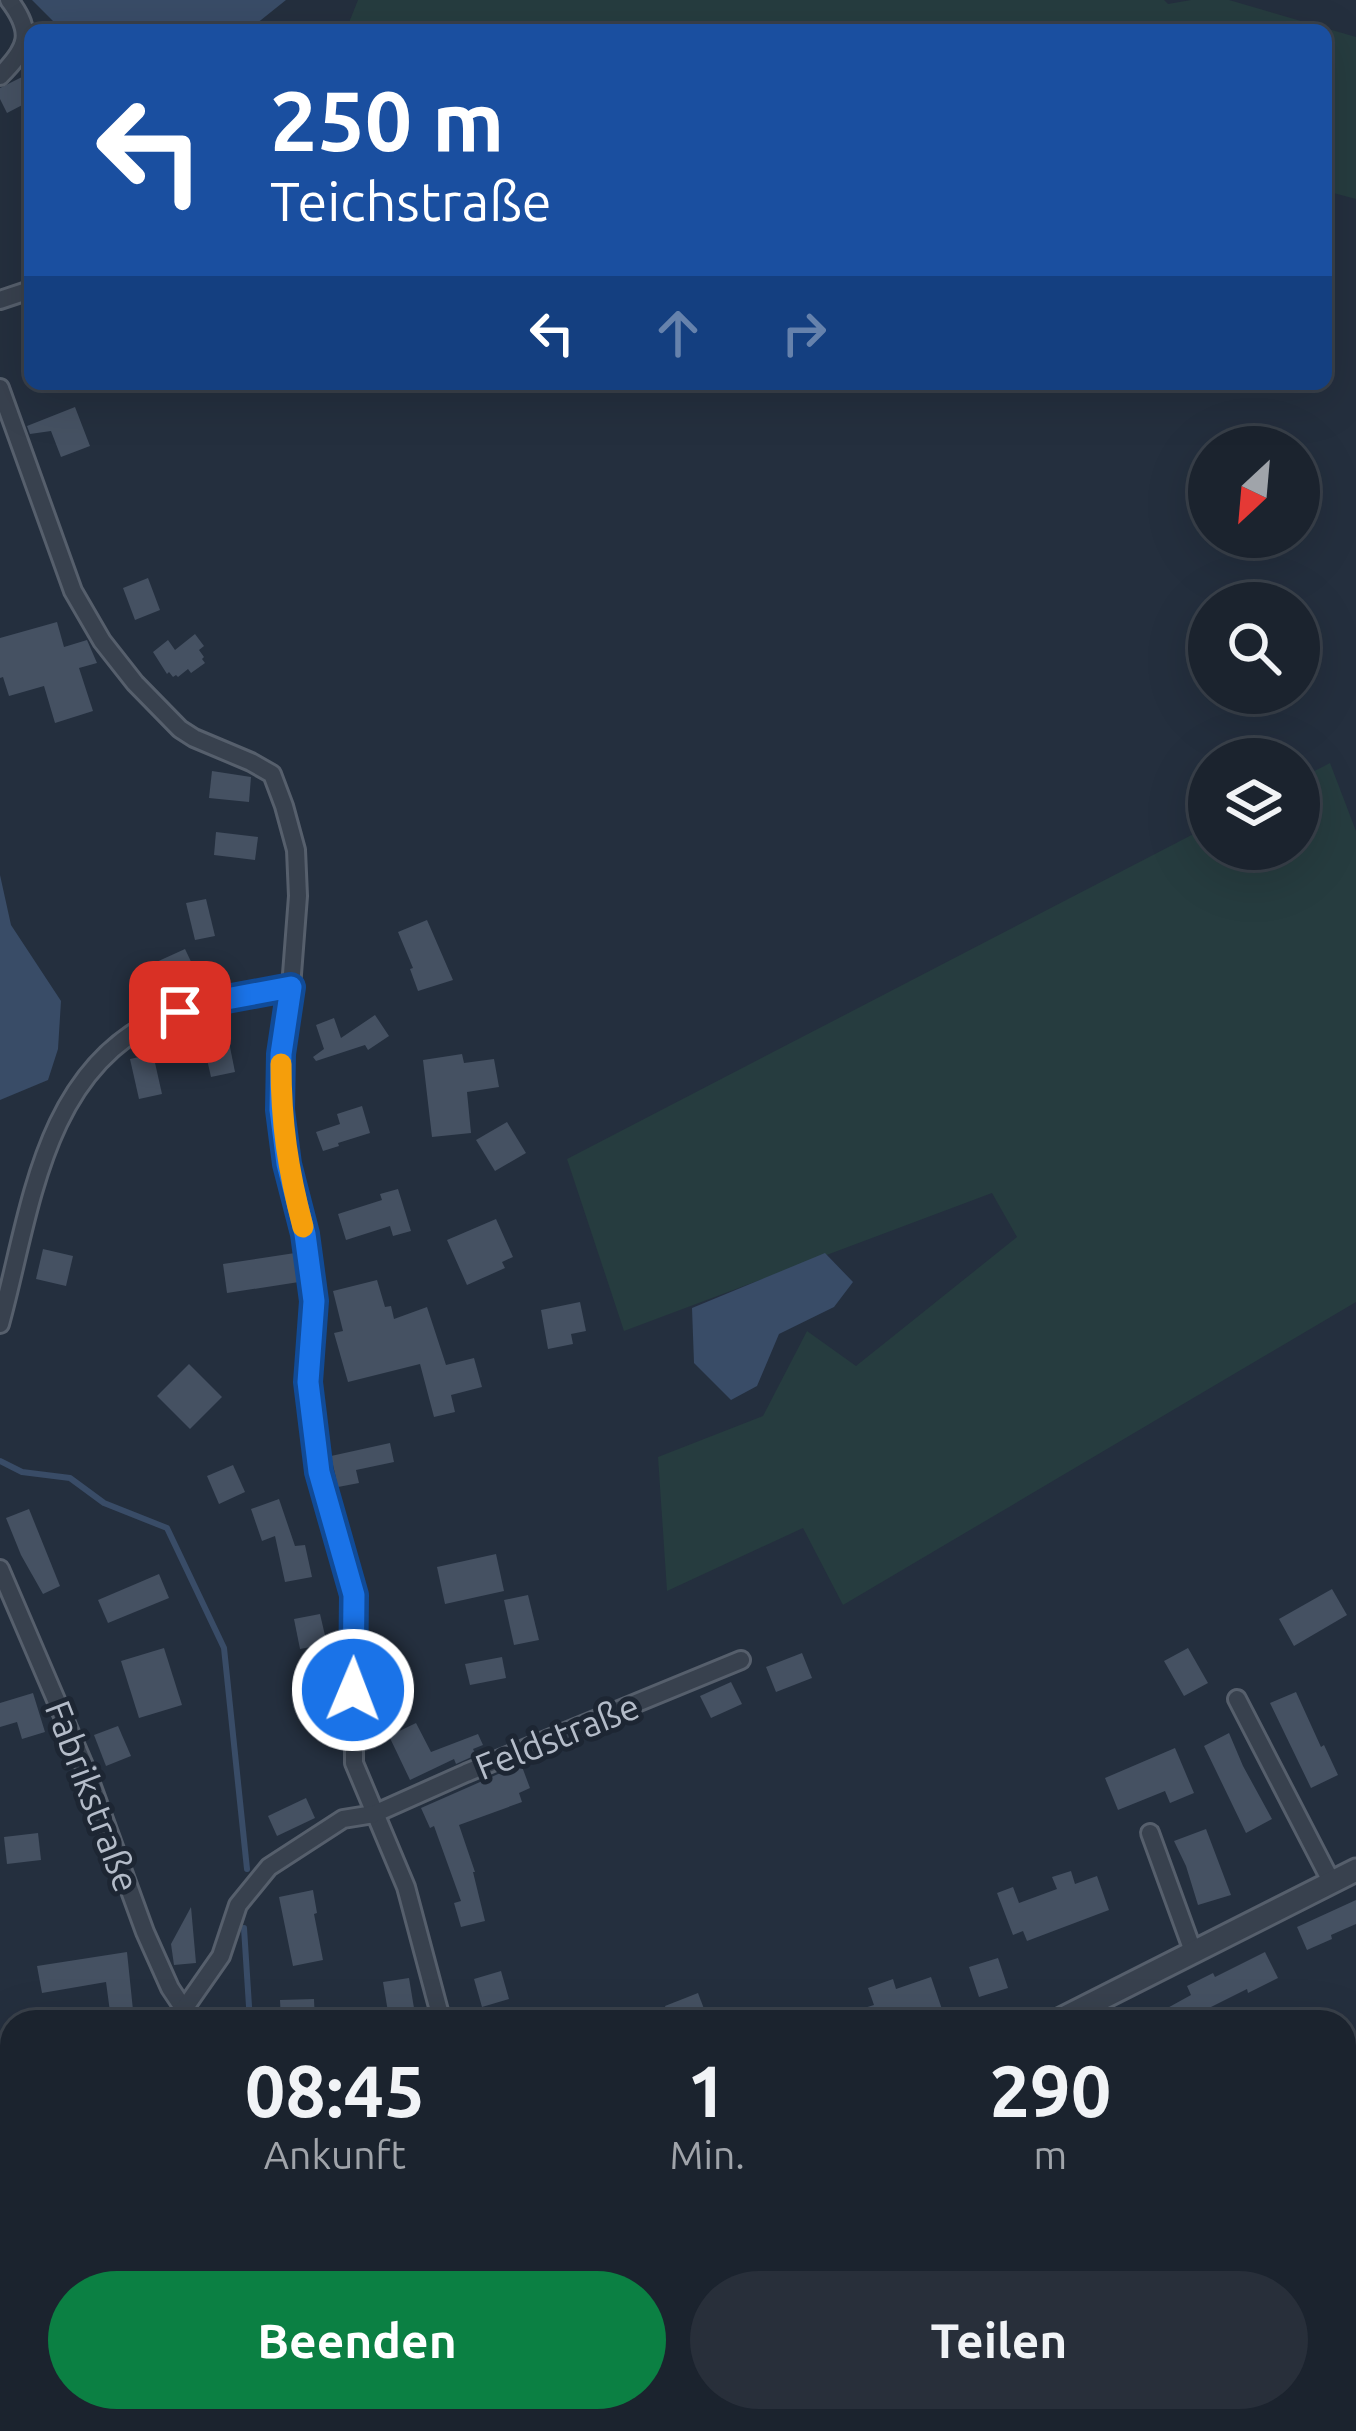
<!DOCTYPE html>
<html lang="de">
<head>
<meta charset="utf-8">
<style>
  body { margin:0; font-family:Ubuntu,sans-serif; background:#282f3a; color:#f1f3f6; height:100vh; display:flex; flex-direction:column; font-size:45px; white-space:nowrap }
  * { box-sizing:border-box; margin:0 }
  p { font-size:39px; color:#a0a4aa }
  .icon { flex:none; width:66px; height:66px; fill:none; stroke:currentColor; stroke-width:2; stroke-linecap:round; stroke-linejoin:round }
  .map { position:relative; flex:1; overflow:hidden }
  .side { position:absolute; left:0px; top:2010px; width:1356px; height:423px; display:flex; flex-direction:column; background:#1b232e; border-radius:36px 36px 0 0; box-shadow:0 12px 48px #0002,0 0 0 3px #39404a }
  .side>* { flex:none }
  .hud { position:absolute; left:24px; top:24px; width:1308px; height:366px; border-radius:18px; box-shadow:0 12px 48px #0002,0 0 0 3px #39404a; background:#1a4fa0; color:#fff; overflow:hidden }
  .needle { width:78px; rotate:206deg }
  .tools { position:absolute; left:1188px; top:426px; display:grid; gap:24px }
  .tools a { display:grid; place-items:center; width:132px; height:132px; border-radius:50%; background:#1b232e; box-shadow:0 12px 48px #0002,0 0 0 3px #39404a; font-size:60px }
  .pin { position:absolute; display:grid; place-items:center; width:102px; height:102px; color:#fff; margin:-51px; border-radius:24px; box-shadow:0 6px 18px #0006 }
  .me { position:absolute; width:132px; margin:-66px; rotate:1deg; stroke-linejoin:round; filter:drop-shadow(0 0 9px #0008) }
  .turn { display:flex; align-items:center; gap:42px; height:252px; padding:0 48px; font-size:54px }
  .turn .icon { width:156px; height:156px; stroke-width:2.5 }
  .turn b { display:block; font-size:84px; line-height:102px }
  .lanes { display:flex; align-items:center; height:114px; padding:0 48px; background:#0003; justify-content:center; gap:60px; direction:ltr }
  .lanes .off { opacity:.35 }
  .eta { display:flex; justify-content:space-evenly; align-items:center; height:204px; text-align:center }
  .eta b { font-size:72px; font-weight:700; line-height:84px }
  .cta { display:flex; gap:24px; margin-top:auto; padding:24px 48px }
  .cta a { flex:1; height:138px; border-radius:72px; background:#0b8043; color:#fff; font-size:48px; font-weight:700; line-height:138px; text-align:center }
  .cta a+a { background:#282f3a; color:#f1f3f6 }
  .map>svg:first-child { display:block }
</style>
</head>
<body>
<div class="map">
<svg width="1356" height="2431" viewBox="0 0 1356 2431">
  <rect width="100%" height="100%" fill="#242f3e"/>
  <!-- green -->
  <g fill="#263c3f">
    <path d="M358,0H1164L1168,4L1191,0H1229L1356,37V199L1326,191V30H346Z"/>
    <path d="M1330,763L1356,831V1302L843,1605L803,1528L667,1591L658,1457L763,1416L807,1331L856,1366L1017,1237L992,1193L624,1331L567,1159L1209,826V849H1299V779Z"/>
  </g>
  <!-- water -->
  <g fill="#394c67">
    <path d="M32,0H286L256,24L224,25L219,30H62Z"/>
    <path d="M0,875L11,925L61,1001L58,1049L48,1080L0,1100Z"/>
    <path d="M825,1253L853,1282L834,1307L779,1334L757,1386L731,1400L694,1363L692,1308Z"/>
  </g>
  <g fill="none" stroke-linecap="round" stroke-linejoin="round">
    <!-- stream -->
    <g stroke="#394c67" stroke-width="6">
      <path d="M0,1461L22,1472L70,1478L104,1503L167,1528L224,1648L247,1869"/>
      <path d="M244,1928L250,2022"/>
      <path d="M183,2421V2431"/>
    </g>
  </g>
  <!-- building -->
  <g fill="#455162">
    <path d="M30,73V101L7,113L0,99V88Z"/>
    <path d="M75,407L90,446L61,457L51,431L30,434L27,426Z"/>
    <path d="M148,578L160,610L135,620L123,588Z"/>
    <path d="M57,622L64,647L87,640L97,663L79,668L93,711L55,723L44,686L9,696L3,677L0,678V638Z"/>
    <path d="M195,634L204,646L199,650L204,657L202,659L205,663L191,673L188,669L178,677L176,675L173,677L169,672L167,674L153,652L168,640L175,650Z"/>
    <path d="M212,771L251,777L249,802L209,798Z"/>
    <path d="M216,832L258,837L255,860L214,855Z"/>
    <path d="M206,899L215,936L195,940L186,903Z"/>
    <path d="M427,920L453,980L418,991L410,969L413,968L398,932Z"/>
    <path d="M185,949L195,970L161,985L152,964Z"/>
    <path d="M375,1015L389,1036L368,1050L365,1045L316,1061L313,1057L324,1049L316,1025L334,1018L341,1038Z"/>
    <path d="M227,1032L235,1072L211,1077L202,1037Z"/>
    <path d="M153,1054L162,1094L139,1099L130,1059Z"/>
    <path d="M462,1054L464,1063L494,1059L499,1087L467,1092L471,1133L432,1137L423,1060Z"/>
    <path d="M362,1106L370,1133L338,1143L339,1146L323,1151L316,1132L340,1124L337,1114Z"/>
    <path d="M507,1122L526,1153L495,1171L476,1140Z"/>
    <path d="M398,1189L411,1231L393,1236L390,1226L346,1240L338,1214L382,1200L380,1194Z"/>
    <path d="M496,1219L513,1257L502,1262L505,1268L467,1285L447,1240Z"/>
    <path d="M43,1249L73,1256L66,1286L36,1279Z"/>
    <path d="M295,1253L299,1282L227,1293L223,1264Z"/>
    <path d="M377,1280L385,1307L391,1306L394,1319L427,1307L446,1365L474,1358L482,1387L451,1395L455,1412L434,1417L420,1364L348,1382L334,1333L343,1331L333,1291Z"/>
    <path d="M580,1302L586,1331L571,1334L573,1344L548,1349L541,1310Z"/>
    <path d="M189,1364L222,1397L190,1429L157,1396Z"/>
    <path d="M390,1443L394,1462L356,1470L359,1483L338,1487L331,1456Z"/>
    <path d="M233,1465L245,1492L219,1504L207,1476Z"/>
    <path d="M279,1499L295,1546L305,1545L312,1577L285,1582L275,1536L262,1541L251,1509Z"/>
    <path d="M29,1509L60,1586L43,1594L21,1555L6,1518Z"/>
    <path d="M496,1554L504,1591L445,1604L437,1567Z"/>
    <path d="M159,1574L169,1598L108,1623L98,1600Z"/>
    <path d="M1332,1589L1347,1615L1294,1646L1279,1619Z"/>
    <path d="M528,1595L539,1640L514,1645L504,1600Z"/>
    <path d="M320,1614L327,1644L300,1649L294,1619Z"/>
    <path d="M164,1648L182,1705L139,1718L121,1661Z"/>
    <path d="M1188,1648L1208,1683L1184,1696L1164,1661Z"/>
    <path d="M802,1653L812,1678L776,1692L766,1667Z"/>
    <path d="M502,1657L506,1678L470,1685L465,1664Z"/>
    <path d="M731,1682L742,1704L711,1718L700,1696Z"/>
    <path d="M1296,1692L1321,1747L1324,1745L1338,1775L1311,1788L1270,1703Z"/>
    <path d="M33,1693L45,1732L22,1739L17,1722L0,1727V1703Z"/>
    <path d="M416,1723L431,1752L478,1734L483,1745L473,1749L476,1755L456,1764L454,1759L410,1780L389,1736Z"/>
    <path d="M118,1726L131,1756L106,1766L94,1735Z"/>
    <path d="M1229,1733L1243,1766L1272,1819L1246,1833L1204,1746Z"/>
    <path d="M1175,1748L1194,1793L1170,1803L1165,1791L1118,1810L1105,1778Z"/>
    <path d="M521,1764L530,1788L519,1793L522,1802L459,1825L475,1872H473L485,1921L461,1927L454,1903L461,1901L434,1826L430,1828L421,1808Z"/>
    <path d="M306,1798L315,1818L277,1836L268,1816Z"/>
    <path d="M1206,1829L1231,1895L1198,1905L1186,1866L1174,1841Z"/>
    <path d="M38,1833L41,1860L7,1864L4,1837Z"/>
    <path d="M1071,1871L1075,1884L1097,1876L1109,1910L1027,1941L1023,1931L1013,1935L997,1893L1013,1887L1019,1903L1057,1889L1052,1877Z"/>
    <path d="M313,1890L317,1913L314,1914L323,1960L293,1966L279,1897Z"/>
    <path d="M1356,1900V1924L1331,1935L1332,1939L1307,1950L1297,1927Z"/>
    <path d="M191,1907L196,1963L174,1965L171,1944Z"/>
    <path d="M127,1952L133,2010L110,2012L106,1982L42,1993L37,1966Z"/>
    <path d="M1265,1952L1278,1978L1248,1993L1247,1989L1181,2022H1142L1191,1995L1187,1986L1213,1973L1215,1977Z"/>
    <path d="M998,1958L1008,1988L979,1997L969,1967Z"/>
    <path d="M501,1971L509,1999L482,2007L474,1979Z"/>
    <path d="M931,1977L945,2018L934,2022H832L831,2018L874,2005L868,1988L893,1979L896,1989Z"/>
    <path d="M409,1978L414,2008L388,2012L383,1982Z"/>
    <path d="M698,1993L709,2022H671L665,2006Z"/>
    <path d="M314,1999L315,2022H281L280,2000Z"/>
  </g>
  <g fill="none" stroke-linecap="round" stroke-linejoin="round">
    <!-- minor casing -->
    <g stroke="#565f6c" stroke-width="22">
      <g id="minor">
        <path d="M0,76C28,48 34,33 9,0"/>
        <path d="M0,300L30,290"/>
        <path d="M0,388L73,591L102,641L135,683L180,729L194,738L251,762L272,774L284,806L296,850L298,896L291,987L281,1054V1110L287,1164L305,1234L314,1301L308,1382L319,1472L354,1595V1763L406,1887L442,2022"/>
        <path d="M0,1324C30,1216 41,1075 156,1020C197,1000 247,995 291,987"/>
        <path d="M0,1569L86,1770L145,1932L170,1988L184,2009L185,2022"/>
        <path d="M1237,1699L1332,1883"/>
        <path d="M1150,1833L1194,1954"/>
        <path d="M184,2009L221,1956L238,1905L269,1867L343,1819L374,1814L466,1773L741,1660"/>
        <path d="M1344,2114L1356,2109"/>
        <path d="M0,2231L12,2233"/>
        <path d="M526,2421L529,2431"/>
        <path d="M11,2431L13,2421"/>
        <path d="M732,2431L750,2421"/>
      </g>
    </g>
    <!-- tertiary casing -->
    <g stroke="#565f6c" stroke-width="27">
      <g id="tertiary">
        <path d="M1055,2022L1356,1870"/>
        <path d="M272,2421L273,2431"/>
      </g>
    </g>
    <!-- minor -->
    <use href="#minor" stroke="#38414e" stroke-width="16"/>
    <!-- tertiary -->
    <use href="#tertiary" stroke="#38414e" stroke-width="21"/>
  </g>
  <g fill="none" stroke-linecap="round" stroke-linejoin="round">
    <!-- route casing -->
    <g stroke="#114b97" stroke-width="30">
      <path id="route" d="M180,1012L205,1003L291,987L281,1054L280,1110L287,1164L305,1234L314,1301L308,1382L319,1472L354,1595L353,1690"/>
    </g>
    <!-- route -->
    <use href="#route" stroke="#1a73e8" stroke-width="21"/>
    <!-- slow -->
    <path stroke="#f59e0b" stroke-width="21" d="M281,1064C281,1123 288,1170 303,1227"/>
  </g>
  <g text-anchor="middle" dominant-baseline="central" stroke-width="10" stroke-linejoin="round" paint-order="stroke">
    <!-- street labels -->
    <g font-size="36" fill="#b4bcc9" stroke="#1d2633">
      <text transform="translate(557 1736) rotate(-22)">Feldstraße</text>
      <text transform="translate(93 1796) rotate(69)">Fabrikstraße</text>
    </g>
  </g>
</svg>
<div class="tools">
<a><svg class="needle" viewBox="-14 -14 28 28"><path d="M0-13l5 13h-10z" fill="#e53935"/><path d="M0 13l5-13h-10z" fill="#a0a4aa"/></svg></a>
<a><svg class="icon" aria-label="search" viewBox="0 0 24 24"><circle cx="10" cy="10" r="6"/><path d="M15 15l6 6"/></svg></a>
<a><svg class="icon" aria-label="layers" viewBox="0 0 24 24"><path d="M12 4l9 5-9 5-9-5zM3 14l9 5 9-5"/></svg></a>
</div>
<div class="pin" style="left:180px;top:1012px;background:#d93025"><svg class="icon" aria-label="arrive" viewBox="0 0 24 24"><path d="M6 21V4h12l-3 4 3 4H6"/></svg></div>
<svg class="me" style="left:353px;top:1690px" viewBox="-20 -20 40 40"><circle r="17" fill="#1a73e8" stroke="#fff" stroke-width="3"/><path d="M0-11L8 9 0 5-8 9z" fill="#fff"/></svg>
<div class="hud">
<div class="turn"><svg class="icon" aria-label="left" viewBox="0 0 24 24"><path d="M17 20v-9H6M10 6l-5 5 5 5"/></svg><div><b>250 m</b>Teichstraße</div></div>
<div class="lanes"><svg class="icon" aria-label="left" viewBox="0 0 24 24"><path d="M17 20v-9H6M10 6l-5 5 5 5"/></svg><svg class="icon off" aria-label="ahead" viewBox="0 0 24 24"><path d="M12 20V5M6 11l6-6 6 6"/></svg><svg class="icon off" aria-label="right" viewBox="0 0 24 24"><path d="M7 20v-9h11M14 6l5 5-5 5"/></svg></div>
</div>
<section class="side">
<div class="eta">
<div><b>08:45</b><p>Ankunft</p></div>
<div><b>1</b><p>Min.</p></div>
<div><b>290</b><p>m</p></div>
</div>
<div class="cta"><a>Beenden</a><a>Teilen</a></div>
</section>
</div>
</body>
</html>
